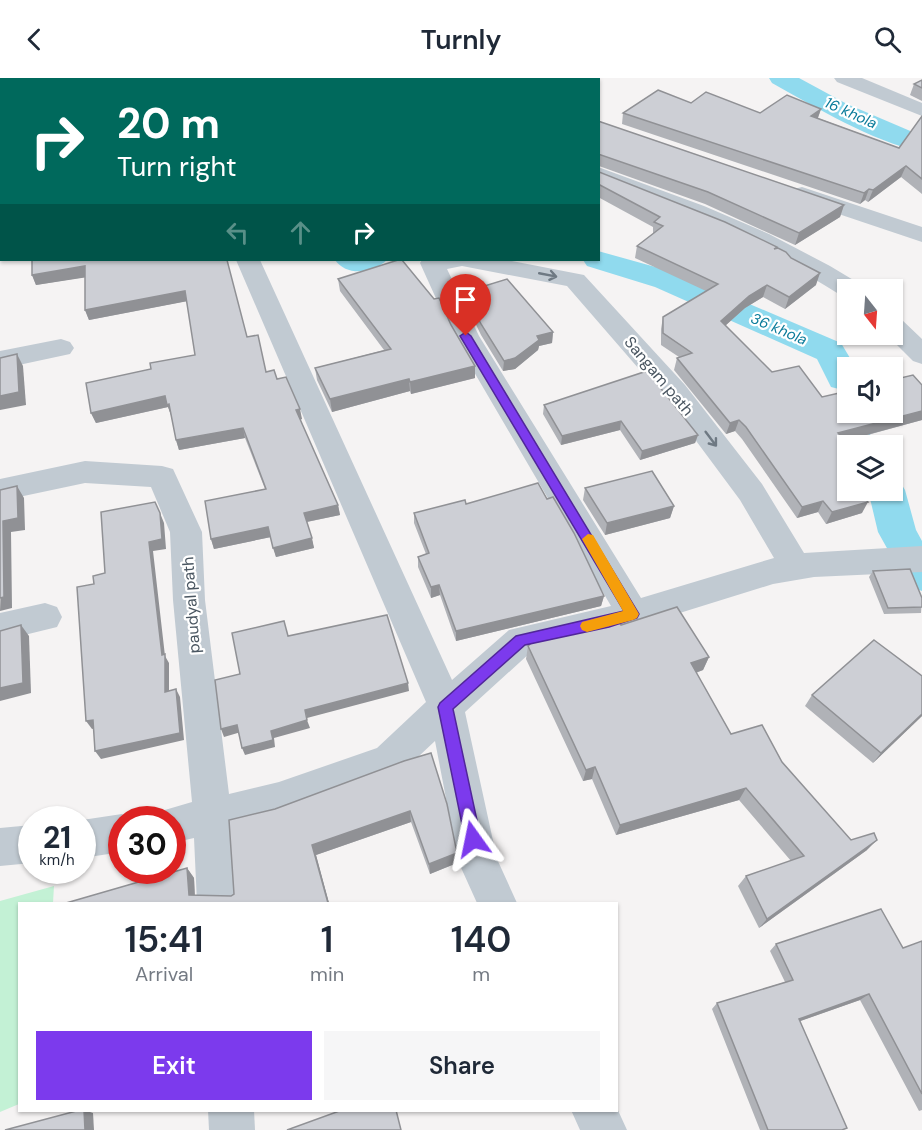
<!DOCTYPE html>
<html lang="en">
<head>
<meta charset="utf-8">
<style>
  body { margin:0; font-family:"DM Sans",sans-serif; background:#f6f6f7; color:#1f2937; height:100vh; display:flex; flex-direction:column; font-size:22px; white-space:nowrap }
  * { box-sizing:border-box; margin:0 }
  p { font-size:20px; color:#747a83 }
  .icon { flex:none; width:33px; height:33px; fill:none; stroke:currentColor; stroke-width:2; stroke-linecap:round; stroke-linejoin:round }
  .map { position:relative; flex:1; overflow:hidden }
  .side { position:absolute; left:18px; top:824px; width:600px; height:210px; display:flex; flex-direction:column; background:#fff; border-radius:0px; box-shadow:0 2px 4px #0004 }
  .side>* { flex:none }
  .hud { position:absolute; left:0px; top:0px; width:600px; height:183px; box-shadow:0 2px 4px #0004; background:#00695c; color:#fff; overflow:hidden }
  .needle { width:39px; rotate:163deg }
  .fabs { position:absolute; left:837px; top:201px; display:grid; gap:12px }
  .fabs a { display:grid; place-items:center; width:66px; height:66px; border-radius:0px; background:#fff; box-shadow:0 2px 4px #0004; font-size:30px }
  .speed { position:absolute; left:18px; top:728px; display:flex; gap:12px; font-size:30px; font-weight:700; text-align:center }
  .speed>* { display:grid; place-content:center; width:78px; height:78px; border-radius:50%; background:#fff; box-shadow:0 2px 4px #0004; line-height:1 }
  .speed small { font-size:15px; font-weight:400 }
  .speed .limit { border:9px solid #d22; background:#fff; color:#111 }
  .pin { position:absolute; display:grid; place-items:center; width:51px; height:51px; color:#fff; margin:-62px -26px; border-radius:50% 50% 50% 0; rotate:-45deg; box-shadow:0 0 6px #0007 }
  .pin .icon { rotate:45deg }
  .me { position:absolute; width:66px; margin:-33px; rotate:348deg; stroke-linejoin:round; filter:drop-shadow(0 0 4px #0008) }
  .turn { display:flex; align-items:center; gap:21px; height:126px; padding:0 18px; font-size:27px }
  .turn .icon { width:78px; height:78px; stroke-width:2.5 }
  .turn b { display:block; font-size:42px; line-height:51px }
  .lanes { display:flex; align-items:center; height:57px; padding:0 18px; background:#0003; justify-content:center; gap:30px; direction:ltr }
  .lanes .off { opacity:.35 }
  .eta { display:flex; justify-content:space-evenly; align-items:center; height:102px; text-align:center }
  .eta b { font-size:36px; font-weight:600; line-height:42px }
  .cta { display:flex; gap:12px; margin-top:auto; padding:12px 18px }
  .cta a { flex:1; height:69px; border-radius:0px; background:#7c3aed; color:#fff; font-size:24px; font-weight:600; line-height:69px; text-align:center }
  .cta a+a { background:#f6f6f7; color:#1f2937 }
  header { display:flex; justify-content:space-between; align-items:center; height:78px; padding:0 18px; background:#fff; font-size:27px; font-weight:600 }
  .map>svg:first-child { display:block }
</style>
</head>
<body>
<header><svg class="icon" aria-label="back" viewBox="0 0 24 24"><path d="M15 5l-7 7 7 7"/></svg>Turnly<svg class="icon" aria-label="search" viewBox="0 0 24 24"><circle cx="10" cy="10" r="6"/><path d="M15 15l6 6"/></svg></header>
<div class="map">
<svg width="922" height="1052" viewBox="0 0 922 1052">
  <rect width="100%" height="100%" fill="#f5f3f3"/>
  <!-- green -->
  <path fill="#c3f1d5" d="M54,808L53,825H20L19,1026L0,1034V823Z"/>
  <!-- water -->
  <path fill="#90daee" d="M335,182H387C373,195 347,199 335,182Z"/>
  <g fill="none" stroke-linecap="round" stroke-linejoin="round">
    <!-- canal -->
    <g fill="#90daee" fill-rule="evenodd">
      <path d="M150,0H175L176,2H151Z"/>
      <path d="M769,0H799L847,26L922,58V74C869,62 819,31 772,5Z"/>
      <path d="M598,173L677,195L841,265L856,290H848V311L843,312L831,309L817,281L655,209L587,188L583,182H598Z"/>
      <path d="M835,325L847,328L848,334H853L879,368H848V376L818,337L823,328Z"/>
      <path d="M892,400L899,402L905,412L916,452L922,463V513L908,508L878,454L868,412H892Z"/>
    </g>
    <!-- street -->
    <g fill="#c1cad2" fill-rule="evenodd">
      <path d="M96,0H116L117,2H97Z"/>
      <path d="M834,0H862L922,25V38L837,4Z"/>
      <rect x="0" y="12" width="2" height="12"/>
      <rect x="0" y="80" width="2" height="14"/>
      <path d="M598,89L704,128L769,156L830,188L860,206L863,212H848V219L842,218C765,169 683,135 598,104Z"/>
      <path d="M802,109L922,149V164L794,121L791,116L794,111Z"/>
      <rect x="0" y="167" width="2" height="14"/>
      <path d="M236,182H260L452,602L509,552L611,528L453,258L420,185L422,182H507L584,197L685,307L762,406L804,475L922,468V494L814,499L773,506L609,557L531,574L465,634L497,781L517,825H477L458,783L435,663L402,694L279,740L232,751L237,825H197L194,760L172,765V741H155L158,734L192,724L173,522L170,454L151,409L85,405L0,423V401L85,383L162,388L173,391L202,454L205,522L229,716L279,704L377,670L426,624ZM462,188L567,208L665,321L740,422L774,480L641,520L479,258L447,191Z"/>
      <path d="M892,239L901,241L922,261V286L913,283L886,256H892Z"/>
      <path d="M61,261L70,264L74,270L70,276L0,291V273Z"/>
      <path d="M45,525L57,529L62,539L57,549L0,563V535Z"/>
      <path d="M122,736L133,741H122V774L82,780V742Z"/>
      <path d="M32,747V785L0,788V750Z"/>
      <path d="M616,1028L627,1052H580L571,1032H616Z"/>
      <path d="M208,1032H254L255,1052H209Z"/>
    </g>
  </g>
  <!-- wall -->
  <g fill="#b0b2b7">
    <path d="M922,2V23L910,17L914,6Z"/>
    <path d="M691,25L760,35L821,31L818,40L899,70L922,38V116L901,99L868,124L865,122L860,126L622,46L623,35Z"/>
    <path d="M598,43L844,127L840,139L795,167L705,126L599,88V94L791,180L816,207L785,231L763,219L745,230L725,248L772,294L822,319L922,307V342L846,363L848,412H868L861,415L862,435L826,446L818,434L797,440L742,361L735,353L726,356L674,292L677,280L679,279L661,267V251L663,239L706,213L635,180L637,168L653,156V149L598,119Z"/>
    <path d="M227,182L247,259L266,294L277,301L302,341L300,342L338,427L340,437L307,444L314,470L276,479L271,459L214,471L211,461L265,411L245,360L179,372L176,362L171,337L168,329L96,345L91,335L151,291L195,277L187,223L89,242L85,232V199L36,207L32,197Z"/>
    <path d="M338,201L475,300L411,316L410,313L332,334L317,302L315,290L384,272L340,213Z"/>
    <path d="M465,214L553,254L552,265L539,268L538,272L515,291L503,293L481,257L465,224Z"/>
    <path d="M544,327L698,357L695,365L640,382L620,352L561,367L543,336Z"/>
    <path d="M585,410L674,428L670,440L605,457L583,422Z"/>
    <path d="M466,426L604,518L601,528L456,563L440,517L431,520L418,489V479L426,476L414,445V435Z"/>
    <path d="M873,493L922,520L921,535L884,536L869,499Z"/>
    <path d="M621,547L709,579L703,592L696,595L731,656L782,684L851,762L867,772L759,850L738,808L746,798L791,783L739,722L616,757L592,701L583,703L526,581L528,568Z"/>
    <path d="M812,617L922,638L873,685L805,628Z"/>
    <path d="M404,683L457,785L430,796L411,744L316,777L329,825H66L187,790L194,800L195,817L231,818L234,816L275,731Z"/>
    <path d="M922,863V1032L919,1033L860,922L800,943L842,1052H760L712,931L717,925L785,904L770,873L776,866L903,870Z"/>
  </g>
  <!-- shaded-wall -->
  <g fill="#909195">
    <path d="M312,0H346L341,2H307Z"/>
    <path d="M537,0H555L552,2H535Z"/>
    <path d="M821,31L817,42L811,38Z"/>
    <path d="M906,88L901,99L868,124L873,112Z"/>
    <path d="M869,111L865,122L860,126L864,115Z"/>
    <path d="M844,127L840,139L795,167L799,155Z"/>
    <path d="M85,188L88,199L36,207L32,197Z"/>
    <path d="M820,195L816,207L785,231L789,219Z"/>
    <path d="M767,207L763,219L745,230L717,255L721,243L749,218Z"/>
    <path d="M185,213L188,223L89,242L85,232Z"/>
    <path d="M553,254L552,265L539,268L538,272L515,291L503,293L504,283L537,258Z"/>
    <path d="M17,276L23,288L26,327L0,332V318Z"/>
    <path d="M475,288V300L411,316L410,304Z"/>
    <path d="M409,301L410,313L332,334L330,321Z"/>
    <path d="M165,318L173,337H171L168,329L96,345L91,335Z"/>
    <path d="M300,331L302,341L298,342L296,332Z"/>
    <path d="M922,333V342L833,366L838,355Z"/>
    <path d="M739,342L735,353L726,356L730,345Z"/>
    <path d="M621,343L620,352L561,367L562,358Z"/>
    <path d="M243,350L245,360L179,372L176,362Z"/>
    <path d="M698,357L695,365L640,382L642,373Z"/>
    <path d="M17,408L24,420L25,452L11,454L12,530L0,533L3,443Z"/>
    <path d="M823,423L818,434L797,440L802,429Z"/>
    <path d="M868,424L862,435L826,446L832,434Z"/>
    <path d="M338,427L340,437L306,444L304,435Z"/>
    <path d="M674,428L670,440L605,457L607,445Z"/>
    <path d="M160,435L164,445L166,471L153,473L165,578L169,585V622L165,614L162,577L149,464Z"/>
    <path d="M268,449L271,459L214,471L211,461Z"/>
    <path d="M312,460L314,470L276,479L273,470Z"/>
    <path d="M439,507L440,517L431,520V509Z"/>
    <path d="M604,518L601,528L456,563V553Z"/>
    <path d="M21,547L29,558L31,615L0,623V610Z"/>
    <path d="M709,579L703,592L686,598L691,585Z"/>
    <path d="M408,605L409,613L307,640L305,632Z"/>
    <path d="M176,611L180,619L184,662L101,681L95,673Z"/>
    <path d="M922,636V638L873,685L881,675Z"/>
    <path d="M93,642L98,650L92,651L86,643Z"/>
    <path d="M307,642L310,650L274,660L275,669L245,677L242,670L271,653Z"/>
    <path d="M237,647L241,654L224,659L221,651Z"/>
    <path d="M595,689L592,701L583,703L586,692Z"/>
    <path d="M746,710L739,722L616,757L620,747Z"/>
    <path d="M410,733L411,744L316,777L329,825H328L312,767Z"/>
    <path d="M877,762L867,772L759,850L767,841Z"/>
    <path d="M457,775V785L430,796L429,786Z"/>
    <path d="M187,790L194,800L195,825L189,817Z"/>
    <path d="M869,916L860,922L792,946L799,941Z"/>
    <path d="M84,1032L93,1035L94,1052H85Z"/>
  </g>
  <!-- building -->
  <g fill="#cdcfd5" stroke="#909195" stroke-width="1.5">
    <path d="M55,0H91L92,2H52Z"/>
    <path d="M196,0H312L307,2H196L195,1Z"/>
    <path d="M381,0H537L535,2H379Z"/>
    <path d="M922,2V10L914,6Z"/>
    <path d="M658,12L691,25L706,14L760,35L787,17L821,31L811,38L899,70L922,38V101L906,88L873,112L869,111L864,115L623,35Z"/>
    <rect x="0" y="20" width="2" height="51"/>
    <path d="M598,43L844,127L799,155L708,114L598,76Z"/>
    <path d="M598,87L599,94L725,144L777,169L774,171L778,170L786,174L791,180L820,195L789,219L767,207L749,218L721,243L772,294L799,288L822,319L848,313V334H892V302L913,297L922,307V333L838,355L850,368H848V412H859L868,424L832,434L823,423L802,429L746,349L739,342L730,345L677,280L692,275L663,255V239L718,206L637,168L663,148L654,144L660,139L598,106Z"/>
    <path d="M32,182H227L247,259L258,257L266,294L274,292L277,301L286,299L300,331L296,332L338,427L304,435L312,460L273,470L268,449L211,461L205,423L266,411L243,350L176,362L169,326L167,327L165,318L91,335L86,305L151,291L150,285L195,277L185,213L85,232V188L32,197Z"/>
    <path d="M398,182H402L434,221L439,220L451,247L475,288L410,304L409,301L330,321L315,290L391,271L338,201Z"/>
    <path d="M507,201L553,254L537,258L539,262L515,280L504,283L481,246L465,214Z"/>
    <path d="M17,276L19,314L0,318V280Z"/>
    <path d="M647,293L698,357L642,373L621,343L562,358L544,327Z"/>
    <path d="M652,393L674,428L607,445L585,410Z"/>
    <path d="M538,405L547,421L553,419L574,455L604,518L456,553L439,507L431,509L418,479L429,475L414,435L465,422L466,426Z"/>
    <path d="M17,408L18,440L3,443L4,519L0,520V412Z"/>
    <path d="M155,424L160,435L162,461L149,464L162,577L165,576V614L176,611L180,655L95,673L93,642L86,643L77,509L94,506L93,498L105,495L101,434Z"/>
    <path d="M910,491L922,520V529L888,530L873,493Z"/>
    <path d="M677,529L709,579L691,585L731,656L762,647L782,684L851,762L874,755L877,762L767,841L746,798L804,778L746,710L620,747L595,689L586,692L528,568L534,563L619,544L621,547Z"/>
    <path d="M387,537L408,605L305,632L307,642L271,653L273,662L242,670L237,647L221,651L215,602L240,596L232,555L284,543L288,558Z"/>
    <path d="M21,547L23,605L0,610V553Z"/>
    <path d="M874,562L922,598V636L881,675L812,617Z"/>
    <path d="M431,675L447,726L457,775L429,786L410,733L312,767L328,825H66L187,790L189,817L231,818L234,816L229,742L275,731L404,683Z"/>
    <path d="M881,831L903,870L922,863V1016L869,916L799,941L847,1050L842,1052H768L717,925L793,902L776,866Z"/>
    <path d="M80,1032H84L85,1052H5Z"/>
    <path d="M342,1032H396L401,1052H287Z"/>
  </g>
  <!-- one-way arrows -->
  <defs><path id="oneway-shaft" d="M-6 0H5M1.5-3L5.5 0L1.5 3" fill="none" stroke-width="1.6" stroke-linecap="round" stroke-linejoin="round" transform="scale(1.5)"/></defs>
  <g stroke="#6e7983">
    <use href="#oneway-shaft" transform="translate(548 197) rotate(11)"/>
    <use href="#oneway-shaft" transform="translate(711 361) rotate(53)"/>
  </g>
  <!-- route -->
  <path fill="#7c3aed" stroke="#51269a" stroke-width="1.5" d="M466,254L471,258L639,536L637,540L609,549L525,567L453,631L481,761L479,767L473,769L468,767L465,761L438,629L440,625L516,558L624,533L460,258Z"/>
  <!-- slow -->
  <path fill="#f59e0b" d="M588,456L593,457L639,536L637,540L633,542L587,554L582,552L580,548L582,544L623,533L582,461Z"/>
  <g text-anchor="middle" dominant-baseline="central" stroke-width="4.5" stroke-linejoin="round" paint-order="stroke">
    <!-- far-water labels -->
    <g font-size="15" font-style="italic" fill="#0c7c9b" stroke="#fff">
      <text transform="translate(851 35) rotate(24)">16 khola</text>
      <text transform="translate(779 251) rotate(23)">36 khola</text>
    </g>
    <!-- street labels -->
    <g font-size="16" fill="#4a5661" stroke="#fff">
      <text transform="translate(659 298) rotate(50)">Sangam path</text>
      <text transform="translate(191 527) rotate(-94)">paudyal path</text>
    </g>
  </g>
</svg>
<div class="fabs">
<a><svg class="needle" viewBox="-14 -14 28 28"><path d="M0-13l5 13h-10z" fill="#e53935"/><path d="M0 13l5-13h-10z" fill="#747a83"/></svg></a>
<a><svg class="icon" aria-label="sound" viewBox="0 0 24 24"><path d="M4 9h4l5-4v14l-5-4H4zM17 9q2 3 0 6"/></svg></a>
<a><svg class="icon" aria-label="layers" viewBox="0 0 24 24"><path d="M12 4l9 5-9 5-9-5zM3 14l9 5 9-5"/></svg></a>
</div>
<div class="speed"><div>21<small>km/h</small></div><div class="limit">30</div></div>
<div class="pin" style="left:466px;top:258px;background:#d93025"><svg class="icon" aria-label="arrive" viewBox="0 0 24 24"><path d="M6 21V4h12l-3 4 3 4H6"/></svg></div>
<svg class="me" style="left:473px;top:761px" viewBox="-20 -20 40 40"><path d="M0-17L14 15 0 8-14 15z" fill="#7c3aed" stroke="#fff" stroke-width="4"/></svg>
<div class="hud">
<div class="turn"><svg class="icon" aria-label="right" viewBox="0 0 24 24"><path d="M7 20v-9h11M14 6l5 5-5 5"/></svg><div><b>20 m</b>Turn right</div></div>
<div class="lanes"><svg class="icon off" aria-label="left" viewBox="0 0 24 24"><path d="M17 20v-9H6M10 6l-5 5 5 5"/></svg><svg class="icon off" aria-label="ahead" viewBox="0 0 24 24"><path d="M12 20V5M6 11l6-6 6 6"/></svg><svg class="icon" aria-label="right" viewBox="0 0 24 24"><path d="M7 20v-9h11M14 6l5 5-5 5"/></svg></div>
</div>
<section class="side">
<div class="eta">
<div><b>15:41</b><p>Arrival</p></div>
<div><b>1</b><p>min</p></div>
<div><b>140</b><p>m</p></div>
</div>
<div class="cta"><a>Exit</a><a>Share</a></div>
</section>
</div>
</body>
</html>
